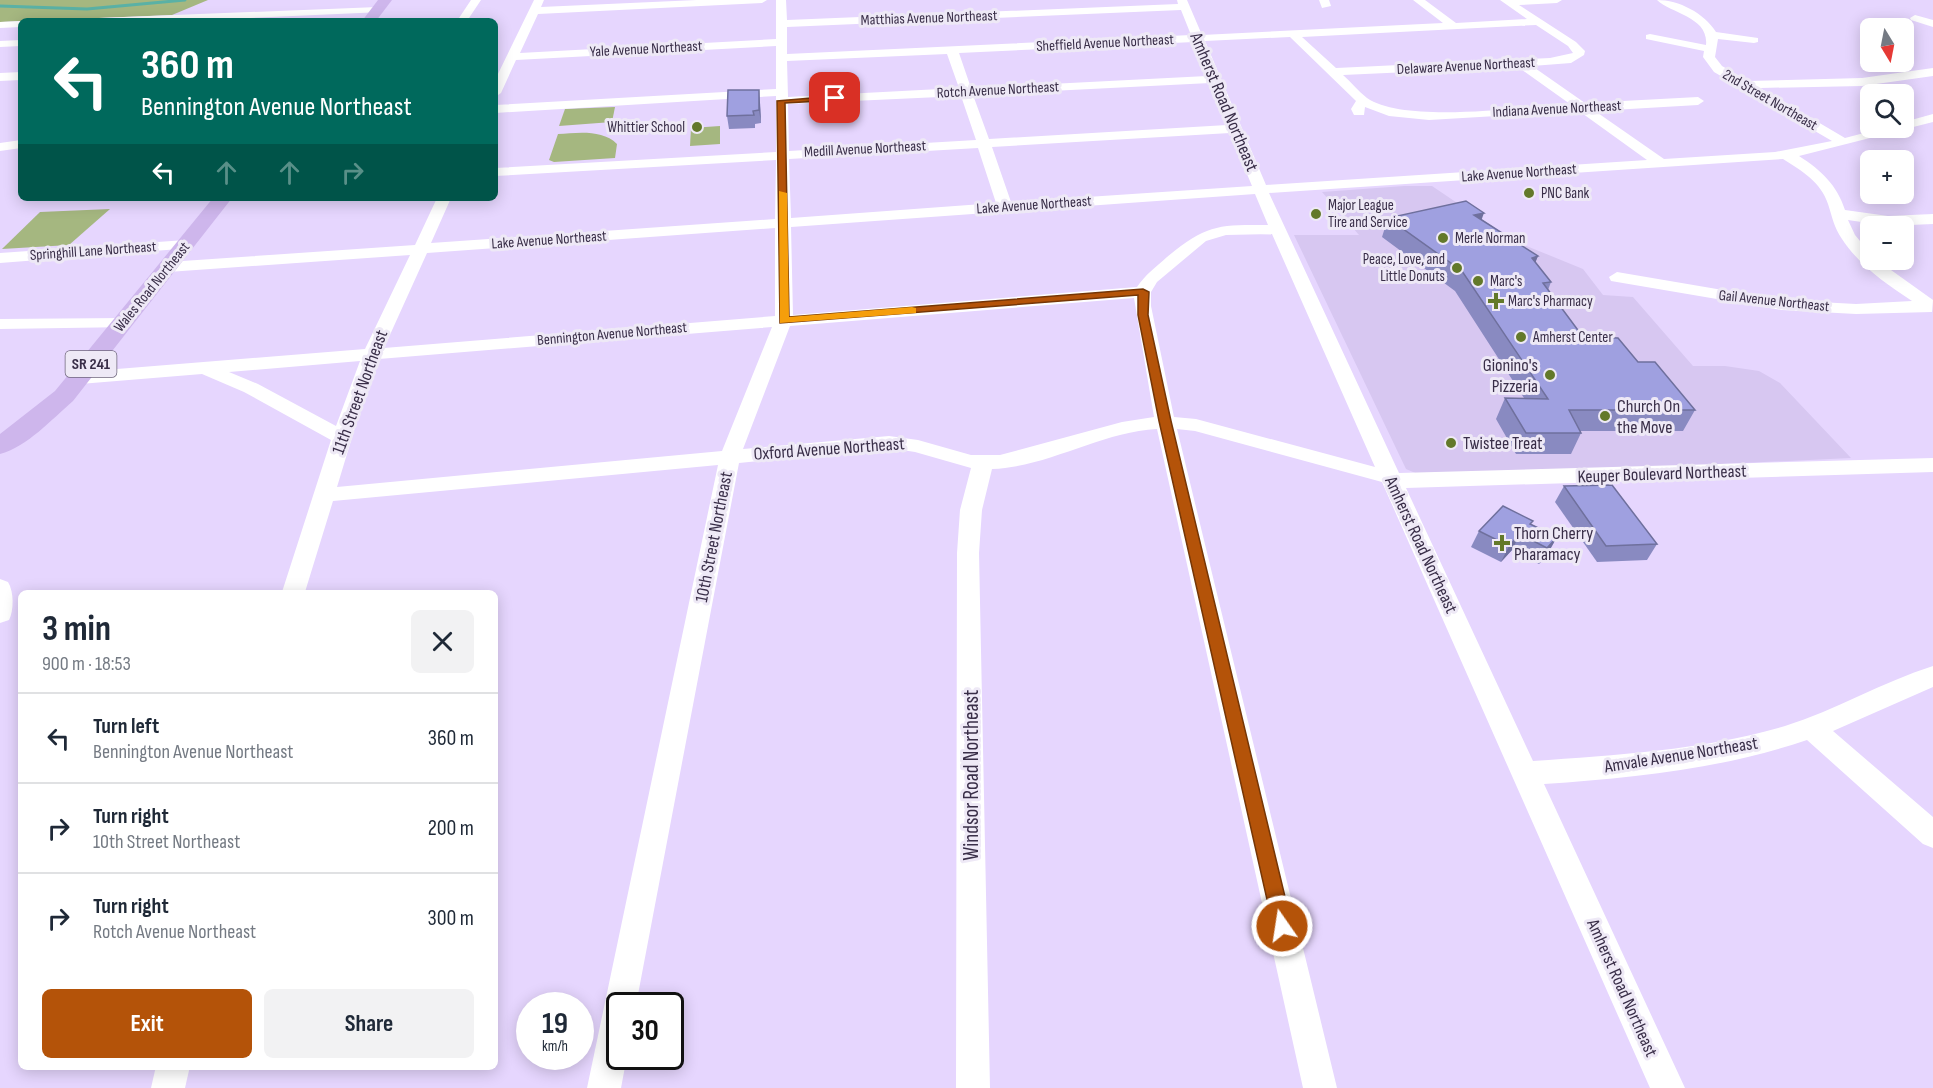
<!DOCTYPE html>
<html lang="en">
<head>
<meta charset="utf-8">
<style>
  body { margin:0; font-family:"Sofia Sans Condensed",sans-serif; background:#f2f2f3; color:#1f2937; height:100vh; display:flex; flex-direction:column; font-size:22px; white-space:nowrap }
  * { box-sizing:border-box; margin:0 }
  p { font-size:20px; color:#747a83 }
  .icon { flex:none; width:33px; height:33px; fill:none; stroke:currentColor; stroke-width:2; stroke-linecap:round; stroke-linejoin:round }
  .map { position:relative; flex:1; overflow:hidden }
  .panel { position:absolute; left:18px; top:590px; width:480px; height:480px; display:flex; flex-direction:column; background:#fff; border-radius:9px; box-shadow:0 3px 15px #0003 }
  .panel>* { flex:none }
  .top-card { position:absolute; left:18px; top:18px; width:480px; height:183px; border-radius:9px; box-shadow:0 3px 15px #0003; background:#00695c; color:#fff; overflow:hidden }
  .needle { width:39px; rotate:170deg }
  .tools { position:absolute; left:1860px; top:18px; display:grid; gap:12px }
  .tools a { display:grid; place-items:center; width:54px; height:54px; border-radius:9px; background:#fff; box-shadow:0 3px 15px #0003; font-size:30px }
  .speed { position:absolute; left:516px; top:992px; display:flex; gap:12px; font-size:30px; font-weight:700; text-align:center }
  .speed>* { display:grid; place-content:center; width:78px; height:78px; border-radius:50%; background:#fff; box-shadow:0 3px 15px #0003; line-height:1 }
  .speed small { font-size:15px; font-weight:400 }
  .speed .limit { border:3px solid #111; border-radius:9px; background:#fff; color:#111 }
  .pin { position:absolute; display:grid; place-items:center; width:51px; height:51px; color:#fff; margin:-26px; border-radius:12px; box-shadow:0 3px 9px #0006 }
  .me { position:absolute; width:66px; margin:-33px; rotate:347deg; stroke-linejoin:round; filter:drop-shadow(0 0 4px #0008) }
  .turn { display:flex; align-items:center; gap:21px; height:126px; padding:0 24px; font-size:27px }
  .turn .icon { width:78px; height:78px; stroke-width:2.5 }
  .turn b { display:block; font-size:42px; line-height:51px }
  .lanes { display:flex; align-items:center; height:57px; padding:0 24px; background:#0003; justify-content:center; gap:30px; direction:ltr }
  .lanes .off { opacity:.35 }
  .round { display:grid; place-items:center; flex:none; width:63px; height:63px; border-radius:9px; background:#f2f2f3 }
  .headline { display:flex; align-items:center; justify-content:space-between; height:102px; padding:0 24px }
  h1 { font-size:36px; font-weight:700; line-height:45px }
  .primary-button { display:flex; gap:12px; margin-top:auto; padding:12px 24px }
  .primary-button a { flex:1; height:69px; border-radius:9px; background:#b45309; color:#fff; font-size:24px; font-weight:700; line-height:69px; text-align:center }
  .primary-button a+a { background:#f2f2f3; color:#1f2937 }
  ul { padding:0; list-style:none }
  li { display:flex; align-items:center; gap:18px; height:90px; padding:0 24px; border-top:2px solid #e0e1e3 }
  li div { flex:1 }
  li b { display:block; font-size:22px }
  li em { font-style:normal }
  .map>svg:first-child { display:block }
</style>
</head>
<body>
<div class="map">
<svg width="1933" height="1088" viewBox="0 0 1933 1088">
  <rect width="100%" height="100%" fill="#e6d6fe"/>
  <!-- built -->
  <path fill="#d7c7f1" d="M1404,186H1432L1512,240L1583,269L1603,295L1633,297L1693,366H1725L1759,371L1780,383L1851,458L1528,473L1420,475L1406,469L1294,235H1359L1322,192Z"/>
  <!-- green -->
  <g fill="#a5b780">
    <path d="M0,0H208L172,15L0,22Z"/>
    <path d="M615,107L612,122L559,126L565,109Z"/>
    <path d="M720,126V144L690,146L691,128Z"/>
    <path d="M558,134C577,133 602,129 617,144L615,158L554,162L549,160Z"/>
    <path d="M110,209L69,245L2,249L40,212Z"/>
  </g>
  <g fill="none" stroke-linecap="round" stroke-linejoin="round">
    <!-- stream -->
    <path stroke="#5ab1a5" stroke-width="3" d="M0,6L87,9L185,0"/>
    <!-- minor -->
    <g fill="#fff" fill-rule="evenodd">
      <path d="M471,0H481L467,21H457Z"/>
      <path d="M534,0H544L541,7L697,0H767L762,3L538,14L520,53L776,39V0H786L787,20L1178,4L1177,0H1187L1202,35L1443,23L1413,0H1425L1456,23L1527,19L1500,0H1562L1557,3L1519,5L1576,42L1585,51L1584,55L1571,63L1532,66L1585,103L1698,97L1704,101L1698,105L1595,111L1664,159L1775,152L1832,141L1714,72L1703,57L1704,51L1646,39V35L1650,34L1706,45C1709,17 1672,14 1657,0C1679,0 1704,13 1716,32L1758,38V42L1754,43L1718,39L1715,57L1722,66L1748,81L1862,78L1933,68V76L1862,86L1760,88L1845,138L1883,128H1904V122L1933,114V122L1799,156C1821,170 1837,185 1845,210L1888,216L1933,214V224L1888,226L1848,220L1855,235L1870,253V260H1877L1933,300L1932,312L1856,314L1782,310L1611,281L1609,277L1617,272L1782,300L1856,304L1912,301C1886,284 1859,265 1842,239C1834,228 1832,216 1828,204C1821,182 1802,171 1783,159L1269,193L1399,473L1933,458V472L1406,488L1533,761C1618,755 1704,750 1785,726C1836,710 1882,682 1933,666V687L1833,731L1933,817V848L1923,844L1807,740C1722,769 1633,778 1544,784L1685,1088H1650L1382,482L1195,431L1177,429L1337,1088H1303L1157,429C1100,432 1049,467 992,469L982,510L979,553L990,1088H956L957,553L960,510L971,468L915,452L889,448L739,463L636,1005H620V1056H627L621,1088H587L718,465L333,501L305,592H282L331,440L244,392L202,374L80,384L71,378L80,372L365,349L410,255L168,272L160,267L168,262L415,245L437,198H451L431,243L775,219L776,160L495,176V168L776,152V96L495,113V105L776,89V46L516,60L501,93L495,97V80ZM1181,10L1191,35L787,54V27ZM1536,25L1568,46L1573,53L1550,58L1336,68L1302,37ZM1290,37L1356,101L1351,109L1354,115H1364L1365,107L1389,116L1429,120L1579,111L1647,160L1266,185L1205,41ZM1194,42L1207,76L971,88L959,53ZM947,54L959,88L788,97L787,61ZM1518,67L1570,104C1522,107 1404,124 1367,98C1358,91 1351,82 1343,75ZM1210,83L1227,125L989,139L973,95ZM961,96L976,140L789,151L788,104ZM1230,133L1252,186L1011,202L992,147ZM978,148L996,203L791,218L789,159ZM1255,194L1268,225C1218,225 1207,224 1167,257C1156,267 1145,275 1137,287L793,315L791,227ZM775,228V316L384,348L427,253ZM1272,234L1375,467L1196,419L1174,417L1151,306V292L1157,282L1206,241L1226,235ZM1134,298L1154,417L1122,422L1000,455H971L918,440L889,436L743,449L790,326ZM772,327L722,451L337,487L370,378L379,359ZM360,361L336,426L258,384L229,372Z"/>
      <path d="M1319,0H1329L1331,6L1322,8Z"/>
      <path d="M378,7L382,8V12L181,21H94L99,18Z"/>
      <path d="M1915,15L1933,20V27L1911,20L1910,18Z"/>
      <path d="M21,21V27L0,28V22Z"/>
      <path d="M21,40V46L0,47V41Z"/>
      <path d="M21,72V80L0,81V73Z"/>
      <path d="M21,140V148L0,151V143Z"/>
      <path d="M186,240L194,245L192,248L0,263V253Z"/>
      <path d="M124,318L133,323L130,327L0,329V319Z"/>
      <path d="M0,579L8,582C14,592 14,610 9,620L0,623Z"/>
      <path d="M156,1066H190L185,1088H151Z"/>
    </g>
    <!-- major -->
    <g fill="#ceb6ec" fill-rule="evenodd">
      <path d="M378,0H392L376,21H362Z"/>
      <path d="M213,198H232L73,401C52,419 27,447 0,454V434L55,391Z"/>
    </g>
  </g>
  <!-- wall -->
  <g fill="#898ac1">
    <path d="M760,103L761,123L755,124V128L729,129L727,116Z"/>
    <path d="M1388,218L1481,219L1538,256L1535,262L1551,282L1548,290L1583,337L1638,362L1695,410L1683,431H1580L1581,433L1571,454H1516L1496,419L1505,398H1524L1455,291L1382,237Z"/>
    <path d="M1564,486L1657,544L1647,560L1597,562L1555,502Z"/>
    <path d="M1531,524L1557,537L1548,553L1539,564L1512,550L1501,562L1471,547L1479,531Z"/>
  </g>
  <!-- shaded-wall -->
  <g fill="#6f709d">
    <path d="M759,90L760,103L761,123L759,110Z"/>
    <path d="M1484,213L1477,232L1474,215Z"/>
    <path d="M1538,256L1530,276L1532,258Z"/>
    <path d="M1520,534L1512,550L1501,562L1509,546Z"/>
    <path d="M1557,537L1548,553L1539,564L1547,548Z"/>
  </g>
  <!-- building -->
  <g fill="#9fa0e0" stroke="#6f709d" stroke-width="1.5">
    <path d="M728,90H759V110L753,111L754,115L727,116Z"/>
    <path d="M1466,201L1484,213L1474,215L1538,256L1532,258L1551,282L1543,283L1583,337L1618,338L1638,362H1655L1695,410H1569L1581,433H1526L1505,398L1548,399L1462,271L1388,218Z"/>
    <path d="M1612,485L1657,544L1606,546L1564,486Z"/>
    <path d="M1503,506L1533,521L1530,524L1557,537L1547,548L1520,534L1509,546L1479,531Z"/>
  </g>
  <!-- route -->
  <path fill="#b45309" stroke="#753606" stroke-width="1.5" d="M835,96L838,100L785,103L789,317L1143,289L1149,292L1148,315L1171,421L1292,926L1289,932L1282,935L1276,932L1273,926L1159,421L1138,315V295L780,323L777,101Z"/>
  <!-- slow -->
  <path fill="#f59e0b" d="M779,191L787,193L789,317L912,307L916,308V313L780,323Z"/>
  <!-- markers -->
  <g fill="#63792a" stroke="#eee9f6" stroke-width="2">
    <circle cx="697" cy="127" r="6"/>
    <circle cx="1529" cy="193" r="6"/>
    <circle cx="1316" cy="214" r="6"/>
    <circle cx="1443" cy="238" r="6"/>
    <circle cx="1457" cy="268" r="6"/>
    <circle cx="1478" cy="281" r="6"/>
    <path d="M1493 292h6v6h6v6h-6v6h-6v-6h-6v-6h6z"/>
    <circle cx="1521" cy="337" r="6"/>
    <circle cx="1550" cy="375" r="6"/>
    <circle cx="1605" cy="416" r="6"/>
    <circle cx="1451" cy="443" r="6"/>
    <path d="M1499 534h6v6h6v6h-6v6h-6v-6h-6v-6h6z"/>
  </g>
  <g text-anchor="middle" dominant-baseline="central" stroke-width="6" stroke-linejoin="round" paint-order="stroke">
    <!-- far-street labels -->
    <g font-size="15" fill="#392e48" stroke="#eee9f6">
      <text transform="translate(929 18) rotate(-2)">Matthias Avenue Northeast</text>
      <text transform="translate(1105 43) rotate(-3)">Sheffield Avenue Northeast</text>
      <text transform="translate(646 49) rotate(-3)">Yale Avenue Northeast</text>
      <text transform="translate(1466 66) rotate(-3)">Delaware Avenue Northeast</text>
      <text transform="translate(998 90) rotate(-3)">Rotch Avenue Northeast</text>
      <text transform="translate(1770 100) rotate(30)">2nd Street Northeast</text>
      <text transform="translate(1557 109) rotate(-3)">Indiana Avenue Northeast</text>
      <text transform="translate(865 149) rotate(-3)">Medill Avenue Northeast</text>
      <text transform="translate(1519 173) rotate(-4)">Lake Avenue Northeast</text>
      <text transform="translate(1034 205) rotate(-4)">Lake Avenue Northeast</text>
      <text transform="translate(549 240) rotate(-4)">Lake Avenue Northeast</text>
      <text transform="translate(93 251) rotate(-4)">Springhill Lane Northeast</text>
      <text transform="translate(152 287) rotate(-51)">Wales Road Northeast</text>
      <text transform="translate(1774 301) rotate(6)">Gail Avenue Northeast</text>
      <text transform="translate(612 334) rotate(-5)">Bennington Avenue Northeast</text>
    </g>
    <!-- far-poi labels -->
    <g font-size="15" fill="#392e48" stroke="#eee9f6" text-anchor="start">
      <text x="685" y="127" text-anchor="end">Whittier School</text>
      <text x="1541" y="193">PNC Bank</text>
      <text x="1328" y="205">Major League<tspan x="1328" dy="17">Tire and Service</tspan></text>
      <text x="1455" y="238">Merle Norman</text>
      <text x="1445" y="259" text-anchor="end">Peace, Love, and<tspan x="1445" dy="17">Little Donuts</tspan></text>
      <text x="1490" y="281">Marc's</text>
      <text x="1508" y="301">Marc's Pharmacy</text>
      <text x="1533" y="337">Amherst Center</text>
    </g>
    <!-- shield labels -->
    <rect fill="#eee9f6" stroke="#6f667c" stroke-width="1.5" x="65.5" y="351" width="51" height="26" rx="4.5"/>
    <g font-size="16" font-weight="bold" fill="#392e48">
      <text x="91" y="364">SR 241</text>
    </g>
    <!-- street labels -->
    <g font-size="18" fill="#392e48" stroke="#eee9f6">
      <text transform="translate(1224 102) rotate(67)">Amherst Road Northeast</text>
      <text transform="translate(360 392) rotate(-70)">11th Street Northeast</text>
      <text transform="translate(829 449) rotate(-4)">Oxford Avenue Northeast</text>
      <text transform="translate(1662 474) rotate(-2)">Keuper Boulevard Northeast</text>
      <text transform="translate(714 537) rotate(-79)">10th Street Northeast</text>
      <text transform="translate(1421 545) rotate(65)">Amherst Road Northeast</text>
      <text transform="translate(1681 755) rotate(-9)">Amvale Avenue Northeast</text>
      <text transform="translate(1622 988) rotate(66)">Amherst Road Northeast</text>
    </g>
    <!-- poi labels -->
    <g font-size="18" fill="#392e48" stroke="#eee9f6" text-anchor="start">
      <text x="1538" y="365" text-anchor="end">Gionino's<tspan x="1538" dy="21">Pizzeria</tspan></text>
      <text x="1617" y="406">Church On<tspan x="1617" dy="21">the Move</tspan></text>
      <text x="1463" y="443">Twistee Treat</text>
      <text x="1514" y="533">Thorn Cherry<tspan x="1514" dy="21">Pharamacy</tspan></text>
    </g>
    <!-- near-street labels -->
    <g font-size="21" fill="#392e48" stroke="#eee9f6">
      <text transform="translate(971 775) rotate(-90)">Windsor Road Northeast</text>
    </g>
  </g>
</svg>
<div class="tools">
<a><svg class="needle" viewBox="-14 -14 28 28"><path d="M0-13l5 13h-10z" fill="#e53935"/><path d="M0 13l5-13h-10z" fill="#747a83"/></svg></a>
<a><svg class="icon" aria-label="search" viewBox="0 0 24 24"><circle cx="10" cy="10" r="6"/><path d="M15 15l6 6"/></svg></a>
<a>+</a>
<a>−</a>
</div>
<div class="speed"><div>19<small>km/h</small></div><div class="limit">30</div></div>
<div class="pin" style="left:835px;top:98px;background:#d93025"><svg class="icon" aria-label="arrive" viewBox="0 0 24 24"><path d="M6 21V4h12l-3 4 3 4H6"/></svg></div>
<svg class="me" style="left:1282px;top:926px" viewBox="-20 -20 40 40"><circle r="17" fill="#b45309" stroke="#fff" stroke-width="3"/><path d="M0-11L8 9 0 5-8 9z" fill="#fff"/></svg>
<div class="top-card">
<div class="turn"><svg class="icon" aria-label="left" viewBox="0 0 24 24"><path d="M17 20v-9H6M10 6l-5 5 5 5"/></svg><div><b>360 m</b>Bennington Avenue Northeast</div></div>
<div class="lanes"><svg class="icon" aria-label="left" viewBox="0 0 24 24"><path d="M17 20v-9H6M10 6l-5 5 5 5"/></svg><svg class="icon off" aria-label="ahead" viewBox="0 0 24 24"><path d="M12 20V5M6 11l6-6 6 6"/></svg><svg class="icon off" aria-label="ahead" viewBox="0 0 24 24"><path d="M12 20V5M6 11l6-6 6 6"/></svg><svg class="icon off" aria-label="right" viewBox="0 0 24 24"><path d="M7 20v-9h11M14 6l5 5-5 5"/></svg></div>
</div>
<section class="panel">
<div class="headline"><div><h1>3 min</h1><p>900 m · 18:53</p></div><a class="round"><svg class="icon" aria-label="close" viewBox="0 0 24 24"><path d="M6 6l12 12M18 6L6 18"/></svg></a></div>
<ul>
<li><svg class="icon" aria-label="left" viewBox="0 0 24 24"><path d="M17 20v-9H6M10 6l-5 5 5 5"/></svg><div><b>Turn left</b><p>Bennington Avenue Northeast</p></div><em>360 m</em></li>
<li><svg class="icon" aria-label="right" viewBox="0 0 24 24"><path d="M7 20v-9h11M14 6l5 5-5 5"/></svg><div><b>Turn right</b><p>10th Street Northeast</p></div><em>200 m</em></li>
<li><svg class="icon" aria-label="right" viewBox="0 0 24 24"><path d="M7 20v-9h11M14 6l5 5-5 5"/></svg><div><b>Turn right</b><p>Rotch Avenue Northeast</p></div><em>300 m</em></li>
</ul>
<div class="primary-button"><a>Exit</a><a>Share</a></div>
</section>
</div>
</body>
</html>
